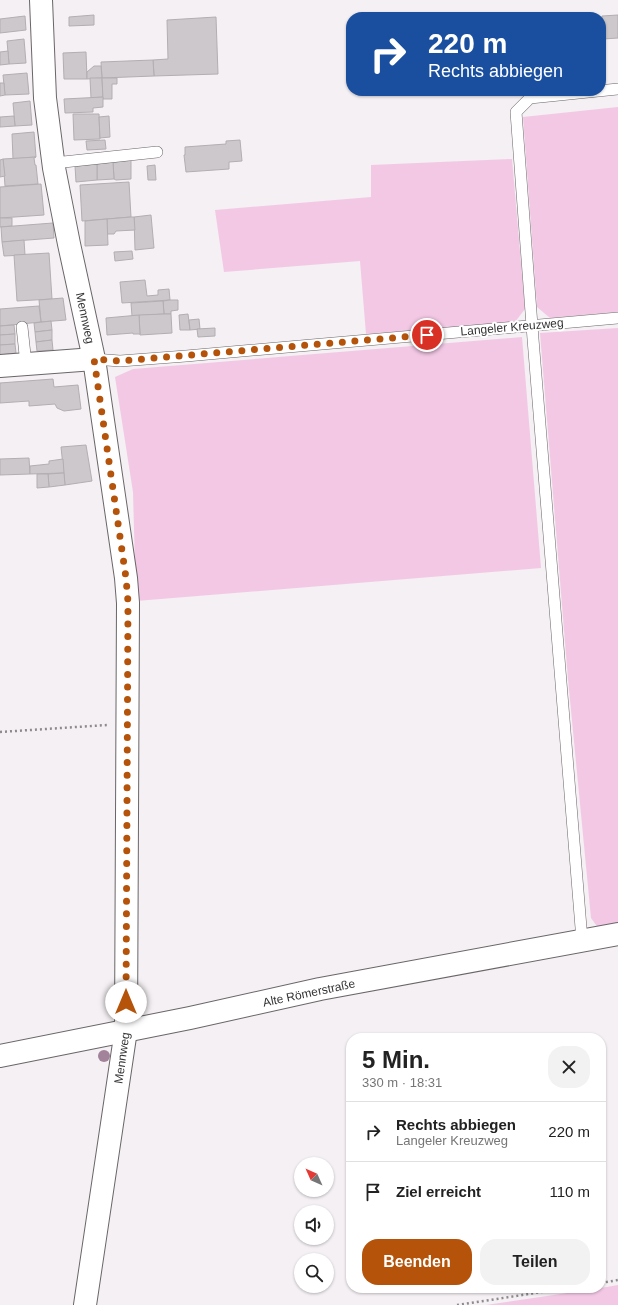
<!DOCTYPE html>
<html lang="de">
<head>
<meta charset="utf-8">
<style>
  body { margin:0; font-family:Helvetica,sans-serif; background:#f2f2f2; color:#222; height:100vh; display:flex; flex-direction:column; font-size:15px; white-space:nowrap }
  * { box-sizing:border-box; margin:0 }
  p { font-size:13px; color:#767676 }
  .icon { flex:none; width:22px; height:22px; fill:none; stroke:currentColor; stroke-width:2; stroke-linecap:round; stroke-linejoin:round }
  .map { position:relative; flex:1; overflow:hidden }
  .panel { position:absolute; left:346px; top:1033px; width:260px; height:260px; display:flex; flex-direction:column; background:#fff; border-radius:16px; box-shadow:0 1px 3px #0004 }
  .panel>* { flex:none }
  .banner { position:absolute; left:346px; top:12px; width:260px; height:84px; border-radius:16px; box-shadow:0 1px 3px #0004; background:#1a4fa0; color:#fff; overflow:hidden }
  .needle { width:26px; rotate:315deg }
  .tools { position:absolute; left:294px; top:1157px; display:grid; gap:8px }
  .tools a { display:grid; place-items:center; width:40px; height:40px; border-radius:50%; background:#fff; box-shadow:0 1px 3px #0004; font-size:20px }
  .pin { position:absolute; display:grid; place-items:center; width:34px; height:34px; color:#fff; margin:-17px; border:2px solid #fff; border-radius:50%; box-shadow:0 1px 4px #0007 }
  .me { position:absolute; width:44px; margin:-22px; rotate:0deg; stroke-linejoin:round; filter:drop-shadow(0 0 3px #0008) }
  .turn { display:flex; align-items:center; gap:14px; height:84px; padding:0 16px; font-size:18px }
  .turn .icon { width:52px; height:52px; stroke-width:2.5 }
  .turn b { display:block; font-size:28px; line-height:34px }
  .round { display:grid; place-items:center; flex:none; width:42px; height:42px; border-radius:16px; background:#f2f2f2 }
  .summary { display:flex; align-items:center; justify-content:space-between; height:68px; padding:0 16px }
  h1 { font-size:24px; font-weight:800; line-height:30px }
  .button { display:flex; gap:8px; margin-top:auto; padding:8px 16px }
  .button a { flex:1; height:46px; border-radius:16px; background:#b45309; color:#fff; font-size:16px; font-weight:800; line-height:46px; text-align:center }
  .button a+a { background:#f2f2f2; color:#222 }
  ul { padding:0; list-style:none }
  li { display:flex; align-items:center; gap:12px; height:60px; padding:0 16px; border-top:1px solid #e0e0e0 }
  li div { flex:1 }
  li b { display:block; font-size:15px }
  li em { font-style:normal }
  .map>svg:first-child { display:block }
</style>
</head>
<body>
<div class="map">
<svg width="618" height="1305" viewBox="0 0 618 1305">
  <rect width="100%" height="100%" fill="#f4f0f3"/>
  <!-- green -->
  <g fill="#f3c8e5">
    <path d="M618,107V312L550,318L537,307L523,117Z"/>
    <path d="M512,159L525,309L515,322L366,334L360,261L224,272L215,210L371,197V165Z"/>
    <path d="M618,328V925L599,929L591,918L568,679L540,333Z"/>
    <path d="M522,337L541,568L136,601L133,492L115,377L133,369Z"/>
    <path d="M618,1285V1305H486L601,1288Z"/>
  </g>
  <!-- building -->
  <g fill="#cdc8cb" stroke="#b2aeb1">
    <path d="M94,15V25L69,26V17Z"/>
    <path d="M618,15V38L603,39L602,16Z"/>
    <path d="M25,16L26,30L0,33V19Z"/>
    <path d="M216,17L218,74L154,76L153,60L168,59L167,20Z"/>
    <path d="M24,39L26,63L9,64L7,41Z"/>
    <path d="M8,51L9,64L0,65V52Z"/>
    <path d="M86,52L87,79H64L63,53Z"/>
    <path d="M153,60L154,76L102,78L101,62Z"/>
    <path d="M94,66H101L102,78L87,79V72Z"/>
    <path d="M27,73L29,94L5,95L3,75Z"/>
    <path d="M90,78H102L103,97L91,98Z"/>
    <path d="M102,78H117V84H112V99H103Z"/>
    <path d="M0,83H4L5,95L0,96Z"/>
    <path d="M103,97V107L93,108V112L65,113L64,99Z"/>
    <path d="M30,101L32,125L15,126L13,103Z"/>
    <path d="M73,114H99L100,139L74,140Z"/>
    <path d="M14,116L15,126L0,127V117Z"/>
    <path d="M109,116L110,137L100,138L99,117Z"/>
    <path d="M34,132L36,157L13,159L12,134Z"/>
    <path d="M105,140L106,149L87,150L86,141Z"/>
    <path d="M240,140L242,161L229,162V169L186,172L184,155H185V147L226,144V141Z"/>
    <path d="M36,157L34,158L35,165H36L38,184L5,186L3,159Z"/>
    <path d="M3,159L5,176L0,177V160Z"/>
    <path d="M131,160V179L116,180L114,179L113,162Z"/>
    <path d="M113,162L114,179L97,180V164Z"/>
    <path d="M97,164V180L76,182L75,166Z"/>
    <path d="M155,165L156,180H148L147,166Z"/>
    <path d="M129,182L131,217L82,221L80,185Z"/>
    <path d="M41,184L44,215L0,218V187Z"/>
    <path d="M151,215L154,248L135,250L134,217Z"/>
    <path d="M131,217H134L135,230L116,231L114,234H107V219Z"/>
    <path d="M0,218H12V226L0,227Z"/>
    <path d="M107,219L108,245L85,246V221Z"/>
    <path d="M53,223L54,238L2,242L1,227Z"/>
    <path d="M24,240L25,255L4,256L2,242Z"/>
    <path d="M132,251L133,259L115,261L114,252Z"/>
    <path d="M49,253L52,299L17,301L14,255Z"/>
    <path d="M145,280L147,296L158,295V290L169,289L170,300L122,303L120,282Z"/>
    <path d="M63,298L66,320L41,322L39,300Z"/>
    <path d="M170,300H178V310L171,311V314H164L163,301Z"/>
    <path d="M163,301L164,314L132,316L131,303Z"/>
    <path d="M39,306L41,322L0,326V309Z"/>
    <path d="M164,314H171L172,333L140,335L139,315Z"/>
    <path d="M188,314L190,330H180L179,315Z"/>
    <path d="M139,315L140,334H133V333L107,335L106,318Z"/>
    <path d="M199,319L200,329L190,330L189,320Z"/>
    <path d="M51,321L52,330L35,332L34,323Z"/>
    <path d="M14,325L15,334L0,335V326Z"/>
    <path d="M215,328V336L198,337L197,329Z"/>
    <path d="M52,330V340L36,342L35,332Z"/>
    <path d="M15,334V344L0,345V335Z"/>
    <path d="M52,340L53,350L37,351L36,342Z"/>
    <path d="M15,344L16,353L0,355V345Z"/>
    <path d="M53,379L54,387L78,385L81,409L64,411L57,408L55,404L29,406V401L0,403V383Z"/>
    <path d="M86,445L92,481L65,485L61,447Z"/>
    <path d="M29,458L30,474L0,475V459Z"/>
    <path d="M63,459L64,473L30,474V466L49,464V461Z"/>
    <path d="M64,473L65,485L49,487L48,474Z"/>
    <path d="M37,474H48L49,487L37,488Z"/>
  </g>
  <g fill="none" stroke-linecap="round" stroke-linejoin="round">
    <!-- lane casing -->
    <g stroke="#6a6668" stroke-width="12">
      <g id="lane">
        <path d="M54,163L157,152"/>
        <path d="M22,327L26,364"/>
        <path d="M94,359L120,361L186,356L618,318"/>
        <path d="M582,940L533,339L516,112L530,98L618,89"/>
      </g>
    </g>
    <!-- street casing -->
    <g stroke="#6a6668" stroke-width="24">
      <g id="street">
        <path d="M41,0L45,98L54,168L69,244L94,359L126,578L128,603L126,1030L85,1305"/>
        <path d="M0,366L94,359"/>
      </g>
    </g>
    <!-- secondary casing -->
    <g stroke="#6a6668" stroke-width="24">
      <path id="secondary" d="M0,1056L190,1018L320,989L618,934"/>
    </g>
    <!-- path -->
    <g stroke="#8c8a8c" stroke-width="2.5" stroke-dasharray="2 3" stroke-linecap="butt">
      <path d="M0,732L107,725"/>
      <path d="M601,1283L618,1280"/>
      <path d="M457,1305L568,1288"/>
    </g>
    <!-- lane -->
    <use href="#lane" stroke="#fff" stroke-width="11"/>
    <!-- street -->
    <use href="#street" stroke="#fff" stroke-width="22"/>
    <!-- secondary -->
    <use href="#secondary" stroke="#fff" stroke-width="22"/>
  </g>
  <!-- trees -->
  <circle fill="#a2839a" cx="104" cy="1056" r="6"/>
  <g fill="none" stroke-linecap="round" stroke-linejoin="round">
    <!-- route -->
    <path stroke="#b45309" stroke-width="7" stroke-dasharray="0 12.6" d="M126,1002L128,602L126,578L94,359L120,361L427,335"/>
  </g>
  <g text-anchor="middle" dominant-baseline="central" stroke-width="4" stroke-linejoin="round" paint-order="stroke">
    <!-- street labels -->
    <g font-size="12" fill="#363536" stroke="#fff">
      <text transform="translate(85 318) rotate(78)">Mennweg</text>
      <text transform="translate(512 327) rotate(-5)">Langeler Kreuzweg</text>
      <text transform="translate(309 993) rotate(-12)">Alte Römerstraße</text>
      <text transform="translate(122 1058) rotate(-82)">Mennweg</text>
    </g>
  </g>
</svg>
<div class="tools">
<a><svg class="needle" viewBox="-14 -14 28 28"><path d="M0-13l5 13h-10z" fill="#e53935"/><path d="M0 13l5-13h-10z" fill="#767676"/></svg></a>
<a><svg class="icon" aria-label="sound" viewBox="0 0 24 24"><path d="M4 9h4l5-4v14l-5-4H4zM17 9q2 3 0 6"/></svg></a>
<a><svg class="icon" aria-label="search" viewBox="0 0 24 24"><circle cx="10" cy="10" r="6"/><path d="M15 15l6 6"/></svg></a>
</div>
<div class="pin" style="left:427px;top:335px;background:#d93025"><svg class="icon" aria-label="arrive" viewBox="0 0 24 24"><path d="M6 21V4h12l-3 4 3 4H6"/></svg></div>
<svg class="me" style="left:126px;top:1002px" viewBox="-20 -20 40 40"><circle r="19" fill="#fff"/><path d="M0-13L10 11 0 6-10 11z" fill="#b45309"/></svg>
<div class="banner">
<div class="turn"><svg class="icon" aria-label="right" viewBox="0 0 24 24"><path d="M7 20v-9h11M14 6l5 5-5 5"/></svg><div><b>220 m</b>Rechts abbiegen</div></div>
</div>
<section class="panel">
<div class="summary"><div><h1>5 Min.</h1><p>330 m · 18:31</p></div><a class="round"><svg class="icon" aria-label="close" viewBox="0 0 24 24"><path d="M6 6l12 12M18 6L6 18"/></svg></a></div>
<ul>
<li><svg class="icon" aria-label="right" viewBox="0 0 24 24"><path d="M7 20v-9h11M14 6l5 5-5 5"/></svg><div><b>Rechts abbiegen</b><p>Langeler Kreuzweg</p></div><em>220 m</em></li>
<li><svg class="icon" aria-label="arrive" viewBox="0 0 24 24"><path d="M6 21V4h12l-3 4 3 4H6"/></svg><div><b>Ziel erreicht</b></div><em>110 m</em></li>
</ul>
<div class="button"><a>Beenden</a><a>Teilen</a></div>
</section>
</div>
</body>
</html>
